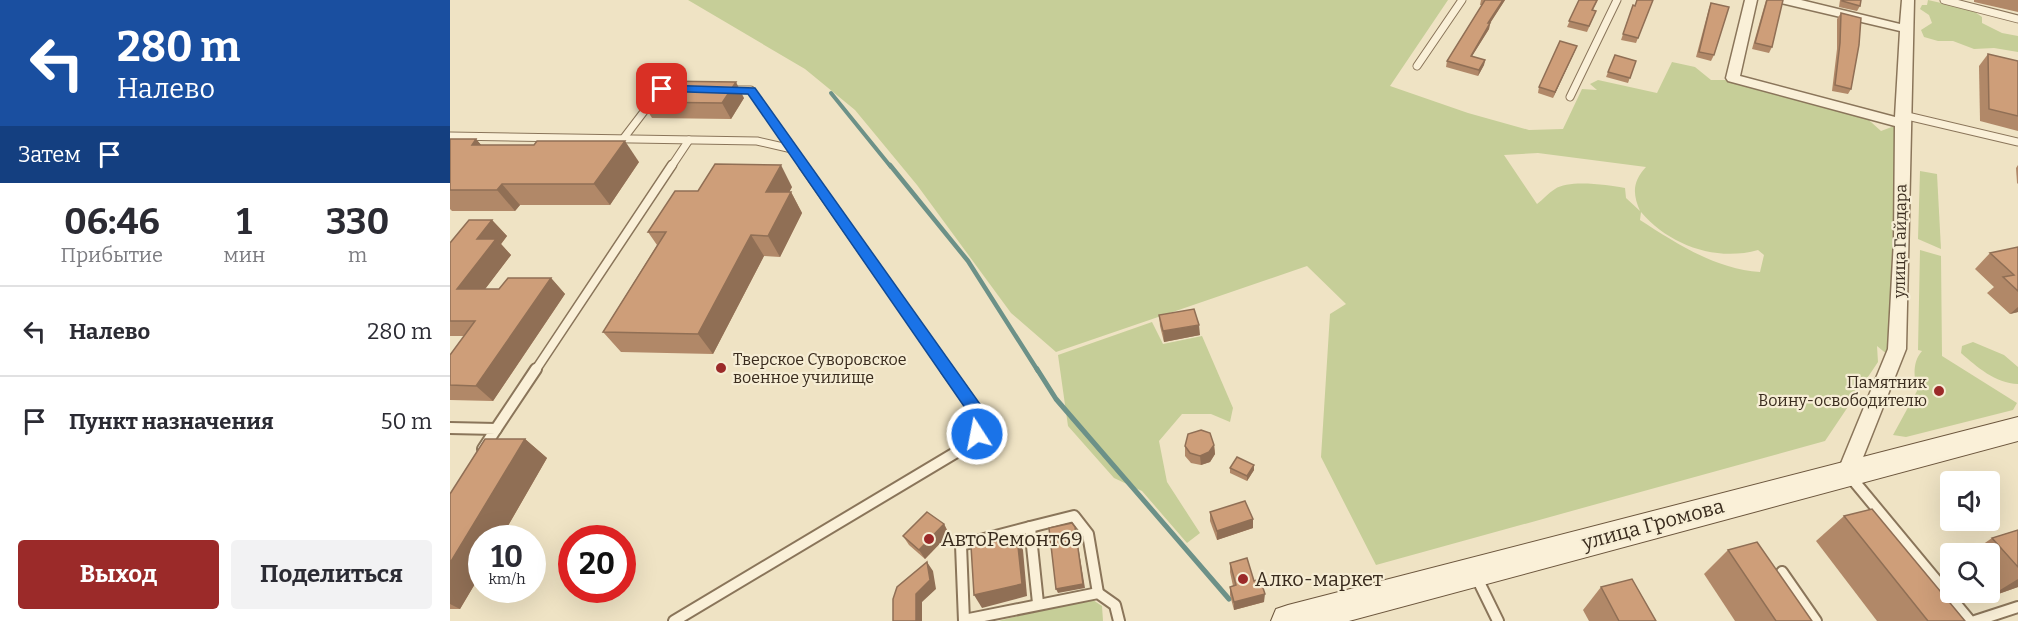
<!DOCTYPE html>
<html lang="ru">
<head>
<meta charset="utf-8">
<style>
  body { margin:0; font-family:Bitter,serif; background:#f2f2f3; color:#2b2b33; height:100vh; display:flex; flex-direction:column; font-size:22px; white-space:nowrap }
  * { box-sizing:border-box; margin:0 }
  p { font-size:20px; color:#7c7c81 }
  .icon { flex:none; width:33px; height:33px; fill:none; stroke:currentColor; stroke-width:2; stroke-linecap:round; stroke-linejoin:round }
  .map { position:relative; flex:1; overflow:hidden }
  .sheet { display:flex; flex-direction:column; background:#fff; width:450px }
  .sheet>* { flex:none }
  .guide { background:#1a4fa0; color:#fff; overflow:hidden }
  .tools { position:absolute; left:1490px; top:471px; display:grid; gap:12px }
  .tools a { display:grid; place-items:center; width:60px; height:60px; border-radius:6px; background:#fff; box-shadow:0 6px 24px #0002; font-size:30px }
  .speed { position:absolute; left:18px; top:525px; display:flex; gap:12px; font-size:30px; font-weight:700; text-align:center }
  .speed>* { display:grid; place-content:center; width:78px; height:78px; border-radius:50%; background:#fff; box-shadow:0 6px 24px #0002; line-height:1 }
  .speed small { font-size:15px; font-weight:400 }
  .speed .limit { border:9px solid #d22; background:#fff; color:#111 }
  .pin { position:absolute; display:grid; place-items:center; width:51px; height:51px; color:#fff; margin:-26px; border-radius:12px; box-shadow:0 3px 9px #0006 }
  .me { position:absolute; width:66px; margin:-33px; rotate:349deg; stroke-linejoin:round; filter:drop-shadow(0 0 4px #0008) }
  .turn { display:flex; align-items:center; gap:21px; height:126px; padding:0 18px; font-size:27px }
  .turn .icon { width:78px; height:78px; stroke-width:2.5 }
  .turn b { display:block; font-size:42px; line-height:51px }
  .then { display:flex; align-items:center; height:57px; padding:0 18px; background:#0003; gap:12px; font-size:22px }
  .eta { display:flex; justify-content:space-evenly; align-items:center; height:102px; text-align:center }
  .eta b { font-size:36px; font-weight:700; line-height:42px }
  .button { display:flex; gap:12px; margin-top:auto; padding:12px 18px }
  .button a { flex:1; height:69px; border-radius:6px; background:#9b2a29; color:#fff; font-size:24px; font-weight:700; line-height:69px; text-align:center }
  .button a+a { background:#f2f2f3; color:#2b2b33 }
  ul { padding:0; list-style:none }
  li { display:flex; align-items:center; gap:18px; height:90px; padding:0 18px; border-top:2px solid #e1e1e2 }
  li div { flex:1 }
  li b { display:block; font-size:22px }
  li em { font-style:normal }
  main { display:flex; flex:1; min-height:0 }
  .map>svg:first-child { display:block }
</style>
</head>
<body>
<main>
<section class="sheet">
<div class="guide">
<div class="turn"><svg class="icon" aria-label="left" viewBox="0 0 24 24"><path d="M17 20v-9H6M10 6l-5 5 5 5"/></svg><div><b>280 m</b>Налево</div></div>
<div class="then">Затем<svg class="icon" aria-label="arrive" viewBox="0 0 24 24"><path d="M6 21V4h12l-3 4 3 4H6"/></svg></div>
</div>
<div class="eta">
<div><b>06:46</b><p>Прибытие</p></div>
<div><b>1</b><p>мин</p></div>
<div><b>330</b><p>m</p></div>
</div>
<ul>
<li><svg class="icon" aria-label="left" viewBox="0 0 24 24"><path d="M17 20v-9H6M10 6l-5 5 5 5"/></svg><div><b>Налево</b></div><em>280 m</em></li>
<li><svg class="icon" aria-label="arrive" viewBox="0 0 24 24"><path d="M6 21V4h12l-3 4 3 4H6"/></svg><div><b>Пункт назначения</b></div><em>50 m</em></li>
</ul>
<div class="button"><a>Выход</a><a>Поделиться</a></div>
</section>
<div class="map">
<svg width="1568" height="621" viewBox="0 0 1568 621">
  <rect width="100%" height="100%" fill="#efe3c4"/>
  <!-- green -->
  <g fill="#c6ce98" fill-rule="evenodd">
    <path d="M238,0H998L940,86L1018,113L1079,130L1113,129L1132,89L1147,90L1140,84L1148,80L1207,93L1222,62L1245,67L1261,80H1302L1402,105L1431,131L1447,125L1438,355L1427,346L1428,362L1375,441L926,565L871,457L880,314L896,304L857,266L606,352L561,313L467,185L405,110L355,69ZM1088,153L1196,167C1183,181 1182,193 1190,211L1176,198L1175,188C1158,185 1119,179 1105,189C1098,193 1093,200 1087,204L1054,155ZM1191,212C1219,245 1266,262 1308,250L1314,255L1310,272C1266,269 1227,244 1190,220Z"/>
    <path d="M1478,0L1522,10L1532,17V23L1552,33L1568,36V52L1544,48L1524,49L1503,41H1488L1474,37L1471,30L1482,23L1479,15L1470,9L1472,5H1477Z"/>
    <path d="M1470,171L1487,174L1491,249L1468,239Z"/>
    <path d="M1470,250L1491,256L1492,356L1567,403L1563,410L1456,437L1443,435L1467,391C1464,378 1462,362 1472,351L1468,350Z"/>
    <path d="M702,322L713,344L752,336L783,408L780,422L761,414H732L709,441L717,482L750,533L737,543L692,491L664,478L618,426L608,355Z"/>
    <path d="M1523,342L1554,355L1568,367V384C1545,383 1527,367 1511,353L1512,346Z"/>
    <path d="M640,598L652,606L653,621H548Z"/>
  </g>
  <g fill="none" stroke-linecap="round" stroke-linejoin="round">
    <!-- stream-far2 -->
    <path stroke="#6c9188" stroke-width="4" d="M381,93L441,167"/>
    <!-- stream-far1 -->
    <path stroke="#6c9188" stroke-width="4.5" d="M440,165L518,261L588,371"/>
    <!-- stream -->
    <path stroke="#6c9188" stroke-width="5" d="M587,369L606,399L779,599"/>
    <!-- lane-far2 casing -->
    <g stroke="#8a755a" stroke-width="9">
      <g id="lane-far2">
        <path d="M1494,0L1568,19"/>
        <path d="M967,66L1012,0"/>
        <path d="M279,90H301L342,149"/>
        <path d="M1120,97L1167,0"/>
        <path d="M1453,115L1568,142"/>
        <path d="M0,136L307,141L342,149L355,167"/>
        <path d="M173,139L202,101"/>
        <path d="M221,167L239,140"/>
      </g>
    </g>
    <!-- lane-far1 casing -->
    <g stroke="#8a755a" stroke-width="11">
      <g id="lane-far1">
        <path d="M353,165L497,371"/>
        <path d="M85,371L222,165"/>
      </g>
    </g>
    <!-- lane casing -->
    <g stroke="#8a755a" stroke-width="14">
      <g id="lane">
        <path d="M0,428L46,429L33,449"/>
        <path d="M46,429L86,369"/>
        <path d="M1399,475L1520,621"/>
        <path d="M1332,572L1366,621"/>
        <path d="M1025,574L1048,621"/>
        <path d="M588,603L580,527L624,516L638,534L648,593"/>
        <path d="M514,620L648,593L665,605L669,621"/>
        <path d="M224,621L520,444C539,416 512,392 496,369"/>
        <path d="M514,621L511,545L580,527"/>
        <path d="M1525,621L1568,607"/>
      </g>
    </g>
    <!-- street casing -->
    <g stroke="#8a755a" stroke-width="3">
      <path id="street" d="M1295,0H1307L1290,76L1445,117L1450,31L1331,3L1329,0H1351L1450,24L1452,0H1464L1456,349L1404,480L1397,482L1390,480L1387,473L1438,349L1444,240L1445,126L1278,81L1276,78Z"/>
    </g>
    <!-- secondary casing -->
    <g stroke="#6c563d" stroke-width="2">
      <path id="secondary" d="M1568,417V441L899,621H821L826,609L838,605Z"/>
    </g>
    <!-- lane-far2 -->
    <use href="#lane-far2" stroke="#faf0d8" stroke-width="7"/>
    <!-- lane-far1 -->
    <use href="#lane-far1" stroke="#faf0d8" stroke-width="8"/>
    <!-- lane -->
    <use href="#lane" stroke="#faf0d8" stroke-width="10"/>
    <!-- street -->
    <use href="#street" fill="#faf0d8" fill-rule="evenodd"/>
    <!-- secondary -->
    <use href="#secondary" fill="#faf0d8" fill-rule="evenodd"/>
  </g>
  <!-- wall -->
  <g fill="#b18868">
    <path d="M1031,0H1055L1040,23L1039,29L1022,56L1035,60L1034,65L1028,76L996,67L997,61L1032,5H1030Z"/>
    <path d="M1129,0H1148L1143,10L1146,11L1137,32L1117,27Z"/>
    <path d="M1203,0L1186,43L1171,40L1183,5L1185,6Z"/>
    <path d="M1316,0H1333L1322,47L1319,53L1302,49Z"/>
    <path d="M1390,0H1411L1410,6L1407,11L1389,7Z"/>
    <path d="M1524,0H1568V12L1524,2Z"/>
    <path d="M1261,3L1264,55L1261,61L1246,57L1259,8Z"/>
    <path d="M1391,13L1401,89L1398,94L1382,91L1387,49V19Z"/>
    <path d="M1127,46L1103,98L1088,93L1089,87Z"/>
    <path d="M1538,54L1568,61V131L1530,121L1529,66Z"/>
    <path d="M1165,55L1186,61L1178,83L1156,77Z"/>
    <path d="M294,98L281,119L202,118L192,102Z"/>
    <path d="M0,139H26L31,145L189,162L160,205H70L65,211H2L0,209Z"/>
    <path d="M1568,165V184L1567,183L1566,168Z"/>
    <path d="M342,187L339,192H341L352,213L330,257L314,256L263,354L171,352L153,332L207,245L198,232L248,191Z"/>
    <path d="M42,220L57,236L51,244L61,255L35,289H49L101,278L115,294L43,401L0,400V355L14,336H0V243Z"/>
    <path d="M1568,247V312L1560,314L1537,293L1544,287L1525,269L1540,253Z"/>
    <path d="M709,315L750,335L714,342L710,326Z"/>
    <path d="M75,439L97,458L51,538H32V572L10,609H0V494Z"/>
    <path d="M764,445L765,454L760,462L751,465L741,463L735,456V446Z"/>
    <path d="M780,468L804,470L797,481L780,473Z"/>
    <path d="M760,512L803,519V528L767,540L760,521Z"/>
    <path d="M1394,516L1515,621H1427L1366,541Z"/>
    <path d="M494,524L499,534L475,559L459,545L453,536Z"/>
    <path d="M1568,530V587L1537,598L1532,592H1539V554H1519L1542,538Z"/>
    <path d="M1278,550L1362,621H1285L1254,574Z"/>
    <path d="M780,563L804,581L814,602L784,610L780,595V587L783,586L780,572Z"/>
    <path d="M1151,587L1206,621H1139L1133,610Z"/>
  </g>
  <!-- shaded-wall -->
  <g fill="#906f55">
    <path d="M1053,0H1055L1037,28L1038,23Z"/>
    <path d="M1040,23L1039,29L1019,61L1021,56Z"/>
    <path d="M1127,46L1125,51L1103,98L1105,92Z"/>
    <path d="M1035,60L1034,65L1028,76L1029,70Z"/>
    <path d="M286,82L294,98L281,119L272,103Z"/>
    <path d="M26,139L44,160L22,145Z"/>
    <path d="M175,141L189,162L160,205L144,184Z"/>
    <path d="M331,165L342,187L328,213L316,192Z"/>
    <path d="M52,184L70,205L65,211L47,190Z"/>
    <path d="M341,192L352,213L330,257L318,236Z"/>
    <path d="M42,220L57,236L51,244L61,255L23,305L7,289L27,239Z"/>
    <path d="M301,235L314,256L263,354L248,334Z"/>
    <path d="M101,278L115,294L43,401L26,386Z"/>
    <path d="M1568,307V312L1560,314Z"/>
    <path d="M749,325L750,335L714,342L713,331Z"/>
    <path d="M75,439L97,458L51,538H32V572L10,609L0,604V563Z"/>
    <path d="M764,445L765,454L760,462L751,465L750,456Z"/>
    <path d="M804,465V470L797,481V476Z"/>
    <path d="M803,519V528L767,540V531Z"/>
    <path d="M494,524L499,534L475,559L469,550Z"/>
    <path d="M625,527L635,588L608,593L606,589Z"/>
    <path d="M567,537L573,550L577,596L532,608L524,595Z"/>
    <path d="M477,562L483,571L486,589L472,602V621H466V594Z"/>
    <path d="M1568,579V587L1537,598Z"/>
    <path d="M815,594L814,602L784,610V602Z"/>
  </g>
  <!-- building -->
  <g fill="#ce9e79" stroke="#906f55" stroke-width="1.5">
    <path d="M1034,0H1053L1038,23H1040L1021,56L1035,60L1029,70L997,61L1035,0Z"/>
    <path d="M1129,0H1147L1142,10L1146,11L1139,26L1119,21Z"/>
    <path d="M1187,0H1203L1188,38L1173,34L1183,5L1185,6Z"/>
    <path d="M1317,0H1333L1322,47L1305,43Z"/>
    <path d="M1392,0H1411L1410,6L1392,1Z"/>
    <path d="M1261,3L1279,7L1264,55L1249,52Z"/>
    <path d="M1391,13L1411,18L1409,45L1401,89L1385,85L1390,43Z"/>
    <path d="M1110,41L1127,46L1105,92L1089,87Z"/>
    <path d="M1538,54L1568,61V116L1539,109Z"/>
    <path d="M1165,55L1186,61L1180,78L1158,72Z"/>
    <path d="M207,81L286,82L272,103L192,102Z"/>
    <path d="M0,139H26L22,145H84L87,141H175L144,184H52L47,190H0Z"/>
    <path d="M265,164L331,165L316,192H341L318,236L301,235L248,334L153,332L216,232H198L225,191H248Z"/>
    <path d="M19,220H42L27,239H46L7,289H49L58,278H101L26,386L0,385V355L25,321H0V243Z"/>
    <path d="M1568,247V291L1553,277L1564,275L1540,253Z"/>
    <path d="M744,309L749,325L713,331L709,315Z"/>
    <path d="M751,430L760,433L764,445L759,452L750,456L740,453L735,446L738,434Z"/>
    <path d="M35,439H75L0,563V494Z"/>
    <path d="M787,457L804,465L797,476L780,468Z"/>
    <path d="M795,501L803,519L767,531L760,512Z"/>
    <path d="M1422,509L1515,621H1478L1394,516Z"/>
    <path d="M477,512L494,524L469,550L453,536Z"/>
    <path d="M622,523L625,527L633,584L606,589L599,528Z"/>
    <path d="M1568,530V567L1542,538Z"/>
    <path d="M567,537L572,584L524,595L521,546Z"/>
    <path d="M1307,542L1362,621H1326L1278,550Z"/>
    <path d="M797,558L804,581L810,579L815,594L784,602L780,587L786,585L780,563Z"/>
    <path d="M477,562L480,580L466,594V621H443V599L447,587Z"/>
    <path d="M1182,579L1206,621H1169L1151,587Z"/>
  </g>
  <!-- route -->
  <path fill="#1a73e8" stroke="#114b97" stroke-width="1.5" d="M212,85L305,88L530,404L536,419L533,438H522L518,412L298,94L208,91V86Z"/>
  <!-- markers -->
  <g fill="#9b2a29" stroke="#f6edd4" stroke-width="2">
    <circle cx="271" cy="368" r="6"/>
    <circle cx="1489" cy="391" r="6"/>
    <circle cx="479" cy="539" r="6"/>
    <circle cx="793" cy="579" r="6"/>
  </g>
  <g text-anchor="middle" dominant-baseline="central" stroke-width="4.5" stroke-linejoin="round" paint-order="stroke">
    <!-- street labels -->
    <g font-size="16" fill="#3a2c1e" stroke="#f6edd4">
      <text transform="translate(1450 241) rotate(-89)">улица Гайдара</text>
    </g>
    <!-- poi labels -->
    <g font-size="16" fill="#3a2c1e" stroke="#f6edd4" text-anchor="start">
      <text x="283" y="359">Тверское Суворовское<tspan x="283" dy="18">военное училище</tspan></text>
      <text x="1477" y="382" text-anchor="end">Памятник<tspan x="1477" dy="18">Воину-освободителю</tspan></text>
    </g>
    <!-- near-street labels -->
    <g font-size="20" fill="#3a2c1e" stroke="#f6edd4">
      <text transform="translate(1203 524) rotate(-15)">улица Громова</text>
    </g>
    <!-- near-poi labels -->
    <g font-size="20" fill="#3a2c1e" stroke="#f6edd4" text-anchor="start">
      <text x="491" y="539">АвтоРемонт69</text>
      <text x="805" y="579">Алко-маркет</text>
    </g>
  </g>
</svg>
<div class="tools">
<a><svg class="icon" aria-label="sound" viewBox="0 0 24 24"><path d="M4 9h4l5-4v14l-5-4H4zM17 9q2 3 0 6"/></svg></a>
<a><svg class="icon" aria-label="search" viewBox="0 0 24 24"><circle cx="10" cy="10" r="6"/><path d="M15 15l6 6"/></svg></a>
</div>
<div class="speed"><div>10<small>km/h</small></div><div class="limit">20</div></div>
<div class="pin" style="left:212px;top:89px;background:#d93025"><svg class="icon" aria-label="arrive" viewBox="0 0 24 24"><path d="M6 21V4h12l-3 4 3 4H6"/></svg></div>
<svg class="me" style="left:527px;top:434px" viewBox="-20 -20 40 40"><circle r="17" fill="#1a73e8" stroke="#fff" stroke-width="3"/><path d="M0-11L8 9 0 5-8 9z" fill="#fff"/></svg>
</div>
</main>
</body>
</html>
